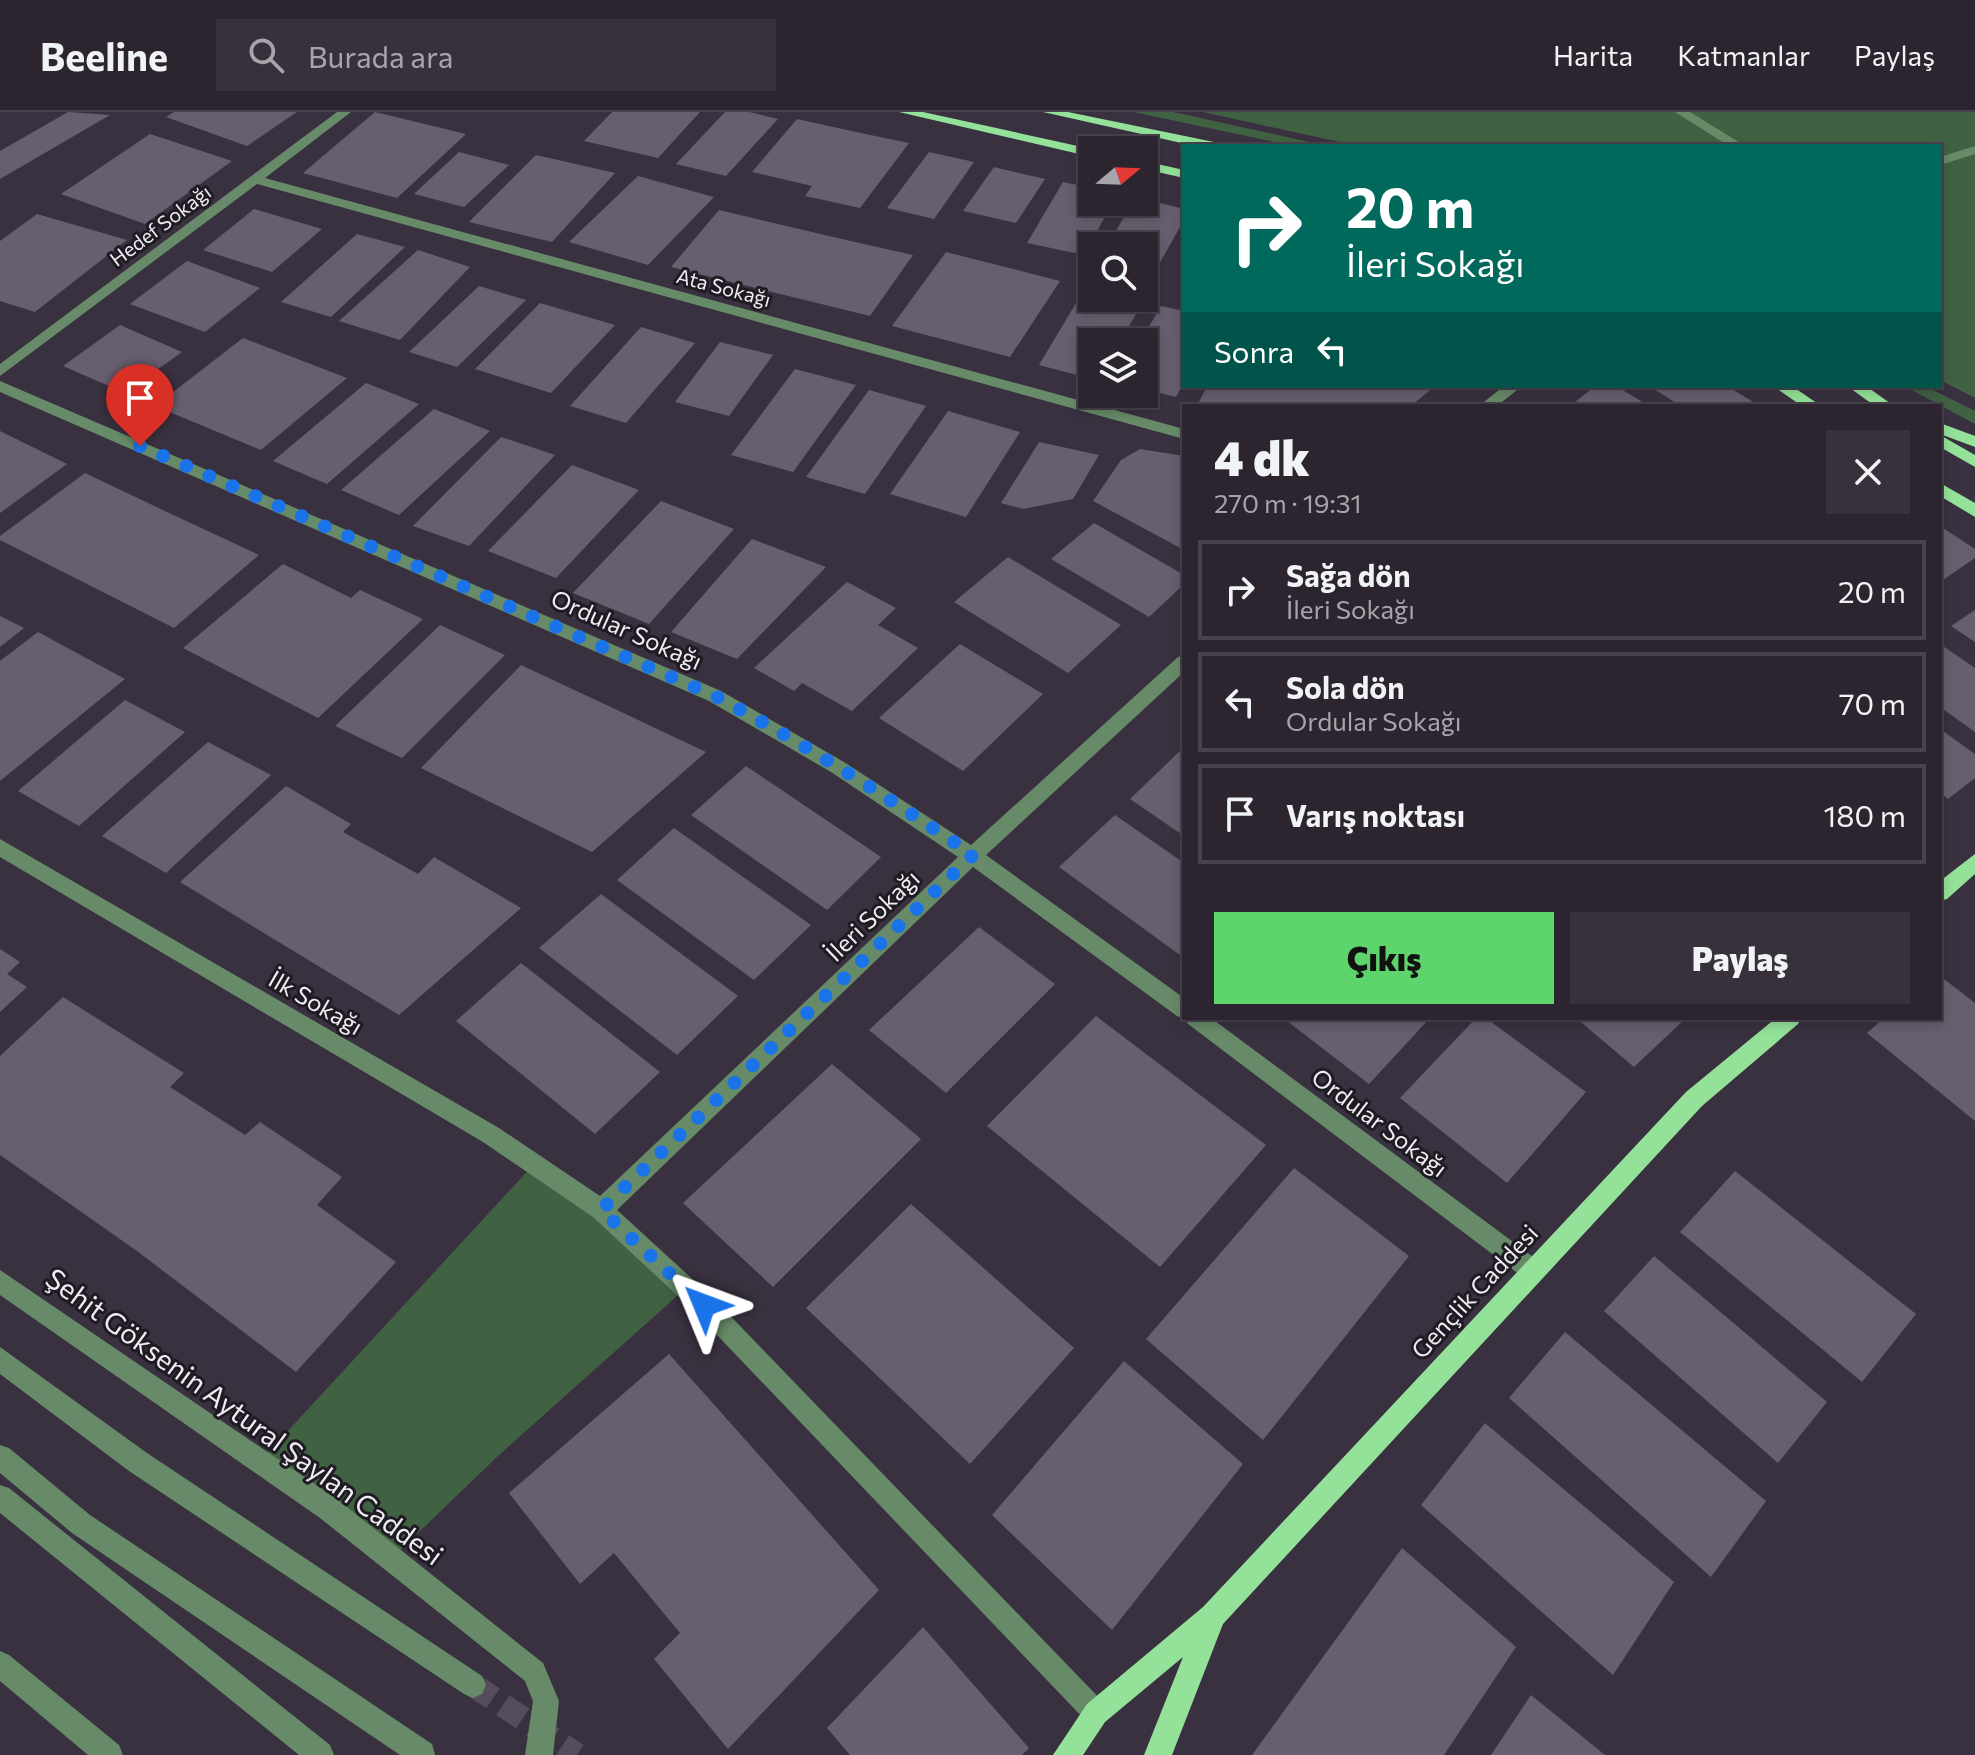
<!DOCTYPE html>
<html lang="tr">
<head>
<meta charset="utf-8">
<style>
  body { margin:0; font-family:Commissioner,sans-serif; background:#38313c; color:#f1f3f6; height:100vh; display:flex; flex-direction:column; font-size:30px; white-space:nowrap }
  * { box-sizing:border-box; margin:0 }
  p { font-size:26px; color:#a6a5ab }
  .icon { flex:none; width:44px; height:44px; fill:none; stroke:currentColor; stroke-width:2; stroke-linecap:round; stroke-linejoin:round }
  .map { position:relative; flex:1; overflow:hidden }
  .side { position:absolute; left:1182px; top:292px; width:760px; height:616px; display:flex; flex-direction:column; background:#2c2530; border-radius:0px; box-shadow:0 4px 12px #0003,0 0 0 2px #48424c }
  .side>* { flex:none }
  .banner { position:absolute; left:1182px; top:32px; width:760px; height:244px; border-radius:0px; box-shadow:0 4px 12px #0003,0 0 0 2px #48424c; background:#00695c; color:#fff; overflow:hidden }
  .needle { width:52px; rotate:71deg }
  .fabs { position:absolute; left:1078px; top:24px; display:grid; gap:16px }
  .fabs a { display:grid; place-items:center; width:80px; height:80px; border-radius:0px; background:#2c2530; box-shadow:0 4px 12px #0003,0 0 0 2px #48424c; font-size:40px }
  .pin { position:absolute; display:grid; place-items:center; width:68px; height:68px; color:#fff; margin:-82px -34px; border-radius:50% 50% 50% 0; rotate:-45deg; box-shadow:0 0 8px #0007 }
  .pin .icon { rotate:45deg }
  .me { position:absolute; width:88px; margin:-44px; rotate:314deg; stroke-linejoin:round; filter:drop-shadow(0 0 6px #0008) }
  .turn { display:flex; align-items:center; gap:28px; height:168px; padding:0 32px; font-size:36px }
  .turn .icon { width:104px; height:104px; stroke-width:2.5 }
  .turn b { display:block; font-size:56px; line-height:68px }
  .then { display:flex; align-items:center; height:76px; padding:0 32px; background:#0003; gap:16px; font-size:30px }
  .round { display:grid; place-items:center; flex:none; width:84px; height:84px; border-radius:0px; background:#38313c }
  .summary { display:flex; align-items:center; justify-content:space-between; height:136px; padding:0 32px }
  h1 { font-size:48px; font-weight:800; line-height:60px }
  .action { display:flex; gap:16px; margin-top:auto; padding:16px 32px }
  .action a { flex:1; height:92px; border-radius:0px; background:#5ed56c; color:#111; font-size:32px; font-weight:800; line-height:92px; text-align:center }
  .action a+a { background:#38313c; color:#f1f3f6 }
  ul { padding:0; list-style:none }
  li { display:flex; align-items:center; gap:24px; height:100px; margin:0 16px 12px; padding:0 16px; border:4px solid #48424c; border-radius:0px }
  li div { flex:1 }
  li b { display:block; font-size:30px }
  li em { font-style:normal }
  header { display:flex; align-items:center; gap:48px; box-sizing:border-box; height:112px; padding:0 40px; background:#2c2530; border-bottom:2px solid #48424c }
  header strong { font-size:38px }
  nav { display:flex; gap:44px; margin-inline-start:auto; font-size:28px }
  .search { width:560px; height:72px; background:#38313c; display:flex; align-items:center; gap:20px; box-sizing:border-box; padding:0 28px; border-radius:0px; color:#a6a5ab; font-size:30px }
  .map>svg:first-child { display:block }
</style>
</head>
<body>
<header>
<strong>Beeline</strong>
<div class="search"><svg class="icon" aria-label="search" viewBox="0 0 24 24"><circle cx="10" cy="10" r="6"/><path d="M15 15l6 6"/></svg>Burada ara</div>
<nav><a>Harita</a><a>Katmanlar</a><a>Paylaş</a></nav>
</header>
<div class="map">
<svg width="1975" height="1643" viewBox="0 0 1975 1643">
  <rect width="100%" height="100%" fill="#3a3140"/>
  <!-- green -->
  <g fill="#416143">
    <path d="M1134,0H1173L1328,34H1293Z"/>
    <path d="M1203,0H1975V286L1940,268V34H1358Z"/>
    <path d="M1904,274H1925L1975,299V312Z"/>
    <path d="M535,1051L686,1176L498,1344L393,1445L261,1348Z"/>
  </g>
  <!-- building -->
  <g fill="#675e6f">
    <path d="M68,0L110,3L0,67V39Z"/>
    <path d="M174,0H297L247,34L166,5Z"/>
    <path d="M375,0L466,22L397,86L303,61Z"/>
    <path d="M612,0H700L658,46L584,29Z"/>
    <path d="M725,0H749L778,7L726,64L676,52Z"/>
    <path d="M797,7L856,20L909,31L860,96L805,84L812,74L752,60Z"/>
    <path d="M150,22L232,49L145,112L61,82Z"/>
    <path d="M459,40L509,53L464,95L414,82Z"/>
    <path d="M929,40L974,50L934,107L887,96Z"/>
    <path d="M536,43L615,61L552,130L469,110Z"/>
    <path d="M994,55L1045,67L1016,111L963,99Z"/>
    <path d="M638,64L714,85L648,153L569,130Z"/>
    <path d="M1063,70L1092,76V90H1113L1084,143L1027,131Z"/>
    <path d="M1144,87L1184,97V108L1154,161L1144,158V134H1107L1133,90H1144Z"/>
    <path d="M254,97L322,117L272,160L203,138Z"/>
    <path d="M719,98L846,128L913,143L870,204L671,155Z"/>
    <path d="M37,102L127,128L35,200L0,189V129Z"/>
    <path d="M357,122L405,135L331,205L281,190Z"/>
    <path d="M418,138L470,155L400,228L339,209Z"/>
    <path d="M946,140L1060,169L1010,245L892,214Z"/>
    <path d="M187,149L260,176L205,220L130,192Z"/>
    <path d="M479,174L526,188L457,255L409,240Z"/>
    <path d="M1085,176L1092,178V186H1127L1143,190L1120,230H1092V267L1039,253Z"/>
    <path d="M540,191L615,213L551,281L475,257Z"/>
    <path d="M1161,194L1184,199V269L1176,285L1144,277V230H1140Z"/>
    <path d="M120,213L182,240L125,281L63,254Z"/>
    <path d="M641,215L695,231L626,311L570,294Z"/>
    <path d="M243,226L347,266L261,338L155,294Z"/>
    <path d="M720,230L773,243L729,304L675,290Z"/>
    <path d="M795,257L856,273L793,360L731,343Z"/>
    <path d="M366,271L419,292L327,372L273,349Z"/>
    <path d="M1207,274H1435L1411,294L1198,292Z"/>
    <path d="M1595,274H1616L1649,294H1570Z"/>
    <path d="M1649,274H1727L1760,294H1681Z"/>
    <path d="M869,278L926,294L865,382L806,365Z"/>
    <path d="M434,297L490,319L399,403L341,378Z"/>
    <path d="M948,299L1020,320L966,405L890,382Z"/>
    <path d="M0,319L67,352L0,401Z"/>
    <path d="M501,325L555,343L469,434L413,414Z"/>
    <path d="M1039,330L1099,343L1073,387L1023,397L1001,391Z"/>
    <path d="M1140,337L1184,344V438L1093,389L1121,348Z"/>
    <path d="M572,353L639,378L556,466L488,439Z"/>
    <path d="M85,361L167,400L259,443L174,516L0,428V424Z"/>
    <path d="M661,389L734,417L649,512L573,481Z"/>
    <path d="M1094,411L1184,463V472L1149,505L1051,447Z"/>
    <path d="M1940,414L1975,437V446L1940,470Z"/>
    <path d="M752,427L826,455L737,547L671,520Z"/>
    <path d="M1008,445L1121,513L1068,561L954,490Z"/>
    <path d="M283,452L351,486L360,478L423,507L318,606L183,536Z"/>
    <path d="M847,470L896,496L878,513L918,536L852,599L802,571L794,579L754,556Z"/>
    <path d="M1975,498V530L1951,514Z"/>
    <path d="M0,504L24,516L0,535Z"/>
    <path d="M440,513L505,543L402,646L335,614Z"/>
    <path d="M38,520L125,567L0,669V549Z"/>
    <path d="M960,532L1043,582L963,659L879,606Z"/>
    <path d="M1940,532L1975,556V620L1940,595Z"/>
    <path d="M521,553L600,590L706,640L592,740L421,656Z"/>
    <path d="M125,588L185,620L79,714L18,679Z"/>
    <path d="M1940,617L1975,642V666L1948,687L1940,681Z"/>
    <path d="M208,630L271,663L166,761L102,724Z"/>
    <path d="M1181,638L1184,640V724L1130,687Z"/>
    <path d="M746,654L881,745L827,798L691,703Z"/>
    <path d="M286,674L351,712L343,720L418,762L434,745L521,796L399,903L180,770Z"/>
    <path d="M1115,703L1184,751V846L1059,755Z"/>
    <path d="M674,716L811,813L754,868L617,768Z"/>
    <path d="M601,782L738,884L677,943L539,836Z"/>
    <path d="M979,815L1055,872L946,981L869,918Z"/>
    <path d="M0,837L20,850L7,862L27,875L0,900Z"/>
    <path d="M521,851L660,960L595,1022L456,909Z"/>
    <path d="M1940,864L1975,891V1009L1867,921L1884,906H1940Z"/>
    <path d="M63,885L184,961L170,975L245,1023L260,1010L342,1065L317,1093L396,1150L296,1260L137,1139L0,1043V944Z"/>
    <path d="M1096,904L1266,1033L1160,1155L987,1014Z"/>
    <path d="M1283,906H1430L1369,972Z"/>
    <path d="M1476,906H1486L1586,980L1507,1071L1400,986Z"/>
    <path d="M1576,906H1686L1634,955Z"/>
    <path d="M832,952L921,1027L773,1175L683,1091Z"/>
    <path d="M1294,1056L1409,1144L1263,1328L1146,1227Z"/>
    <path d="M1735,1059L1916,1202L1862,1270L1680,1120Z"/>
    <path d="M911,1092L1074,1236L970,1352L806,1196Z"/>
    <path d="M1654,1144L1827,1290L1778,1351L1604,1199Z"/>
    <path d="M1565,1220L1766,1389L1711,1465L1509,1286Z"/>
    <path d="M669,1242L879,1478L728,1637L654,1547L680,1521L614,1441L580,1472L509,1381Z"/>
    <path d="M1124,1249L1243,1352L1112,1518L992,1403Z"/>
    <path d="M1485,1311L1674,1470L1613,1563L1421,1393Z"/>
    <path d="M1402,1436L1516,1535L1444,1643H1252Z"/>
    <path d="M923,1515L1029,1636L1022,1643H850L827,1616Z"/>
    <path d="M1531,1583L1605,1643H1491Z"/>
  </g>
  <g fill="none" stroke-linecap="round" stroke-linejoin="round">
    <!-- major-tunnel -->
    <path stroke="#554d5b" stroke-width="24" stroke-dasharray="24 12" stroke-linecap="butt" d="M473,1573L577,1643"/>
    <!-- minor -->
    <g fill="#678b68" fill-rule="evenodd">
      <path d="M337,0H351L265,66L1184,317V327L257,72L0,264V252Z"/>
      <path d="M1675,0H1690L1745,34H1729Z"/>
      <path d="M1975,34V42L1940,53V45Z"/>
      <path d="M0,269L721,579L844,650L971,733L1178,545L1184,543V560L986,743L1184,886V906H1211L1540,1150L1543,1158L1540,1166L1532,1169L1524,1166L1188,912L1185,907L1177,904L973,755L617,1098L712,1185L1105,1592L1109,1601L1105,1610L1096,1614L1087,1610L696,1201L593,1105L483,1030L0,745V727L499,1016L600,1084L958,745L831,660L709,589L0,280Z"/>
      <path d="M1504,274H1522L1497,294H1479Z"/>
      <path d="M0,1158L338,1388L543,1551L559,1589L553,1643H525L533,1589L525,1569L320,1406L0,1183Z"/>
      <path d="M0,1235L147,1341L482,1564L486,1573L482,1582L473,1586L464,1582L129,1359L0,1262Z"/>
      <path d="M0,1333L9,1336L90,1403L432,1632L435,1643H400L72,1421L0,1361Z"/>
      <path d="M0,1373L9,1376L330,1633L334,1643H299L0,1401Z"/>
      <path d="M0,1539L9,1543L119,1633L123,1643H88L0,1569Z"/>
    </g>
    <!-- major -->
    <g fill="#94e299" fill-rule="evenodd">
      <path d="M899,0H923L1096,38H1092V45Z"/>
      <path d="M1043,0H1068L1214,30L1221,34H1195Z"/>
      <path d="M1144,49L1184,58V66L1144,57Z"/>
      <path d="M1773,274H1792L1821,294H1802Z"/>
      <path d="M1847,274H1866L1894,294H1875Z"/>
      <path d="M1940,311L1975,324V335L1940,322Z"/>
      <path d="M1940,323L1975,343V355L1940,335Z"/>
      <path d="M1940,371L1975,391V405L1940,384Z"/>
      <path d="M1975,742V762L1947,787L1940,789V769Z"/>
      <path d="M1776,906H1801L1798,912L1702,994L1223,1512L1172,1643H1144L1183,1545L1105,1610L1083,1643H1053L1087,1592L1203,1495L1686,980Z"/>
    </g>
  </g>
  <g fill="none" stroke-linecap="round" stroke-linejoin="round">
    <!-- route -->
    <path stroke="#1a73e8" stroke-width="14" stroke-dasharray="0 25.2" d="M140,334L715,584C805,632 889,686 973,743L601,1098L704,1193"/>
  </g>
  <g text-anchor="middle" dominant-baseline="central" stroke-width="6" stroke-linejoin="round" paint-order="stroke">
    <!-- far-street labels -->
    <g font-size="20" fill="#f0ebf5" stroke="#1f1b22">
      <text transform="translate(160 113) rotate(-37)">Hedef Sokağı</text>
      <text transform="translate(724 175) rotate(15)">Ata Sokağı</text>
    </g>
    <!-- street labels -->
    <g font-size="24" fill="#f0ebf5" stroke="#1f1b22">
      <text transform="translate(627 517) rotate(24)">Ordular Sokağı</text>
      <text transform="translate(872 803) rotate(-44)">İleri Sokağı</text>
      <text transform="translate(316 890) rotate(30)">İlk Sokağı</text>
      <text transform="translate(1380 1010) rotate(37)">Ordular Sokağı</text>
      <text transform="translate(1474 1179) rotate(-47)">Gençlik Caddesi</text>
    </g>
    <!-- near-street labels -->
    <g font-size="28" fill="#f0ebf5" stroke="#1f1b22">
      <text transform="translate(245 1304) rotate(36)">Şehit Göksenin Aytural Şaylan Caddesi</text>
    </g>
  </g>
</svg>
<div class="fabs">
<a><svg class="needle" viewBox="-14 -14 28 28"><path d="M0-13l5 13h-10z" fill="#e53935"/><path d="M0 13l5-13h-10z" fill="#a6a5ab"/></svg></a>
<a><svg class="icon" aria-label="search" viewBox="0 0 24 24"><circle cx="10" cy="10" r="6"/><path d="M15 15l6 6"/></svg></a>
<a><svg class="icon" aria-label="layers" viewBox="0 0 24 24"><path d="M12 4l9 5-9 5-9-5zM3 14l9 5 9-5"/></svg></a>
</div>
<div class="pin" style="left:140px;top:334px;background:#d93025"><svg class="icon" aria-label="arrive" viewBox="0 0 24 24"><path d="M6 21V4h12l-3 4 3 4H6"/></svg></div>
<svg class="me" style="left:704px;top:1193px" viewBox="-20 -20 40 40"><path d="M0-17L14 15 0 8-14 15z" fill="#1a73e8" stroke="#fff" stroke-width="4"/></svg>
<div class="banner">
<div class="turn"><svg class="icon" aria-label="right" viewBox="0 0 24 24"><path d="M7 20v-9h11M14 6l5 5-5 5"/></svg><div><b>20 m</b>İleri Sokağı</div></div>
<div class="then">Sonra<svg class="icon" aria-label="left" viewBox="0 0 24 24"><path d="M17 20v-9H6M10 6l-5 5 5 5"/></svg></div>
</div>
<section class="side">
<div class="summary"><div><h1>4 dk</h1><p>270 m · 19:31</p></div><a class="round"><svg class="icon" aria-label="close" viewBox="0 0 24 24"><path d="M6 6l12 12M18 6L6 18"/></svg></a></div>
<ul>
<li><svg class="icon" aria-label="right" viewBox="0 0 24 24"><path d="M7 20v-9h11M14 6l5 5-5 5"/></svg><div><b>Sağa dön</b><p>İleri Sokağı</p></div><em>20 m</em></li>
<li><svg class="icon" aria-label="left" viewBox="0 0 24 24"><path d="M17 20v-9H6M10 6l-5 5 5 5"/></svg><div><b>Sola dön</b><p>Ordular Sokağı</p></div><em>70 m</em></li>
<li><svg class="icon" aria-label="arrive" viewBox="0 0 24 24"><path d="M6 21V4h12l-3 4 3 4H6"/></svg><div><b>Varış noktası</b></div><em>180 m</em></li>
</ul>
<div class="action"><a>Çıkış</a><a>Paylaş</a></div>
</section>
</div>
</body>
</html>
